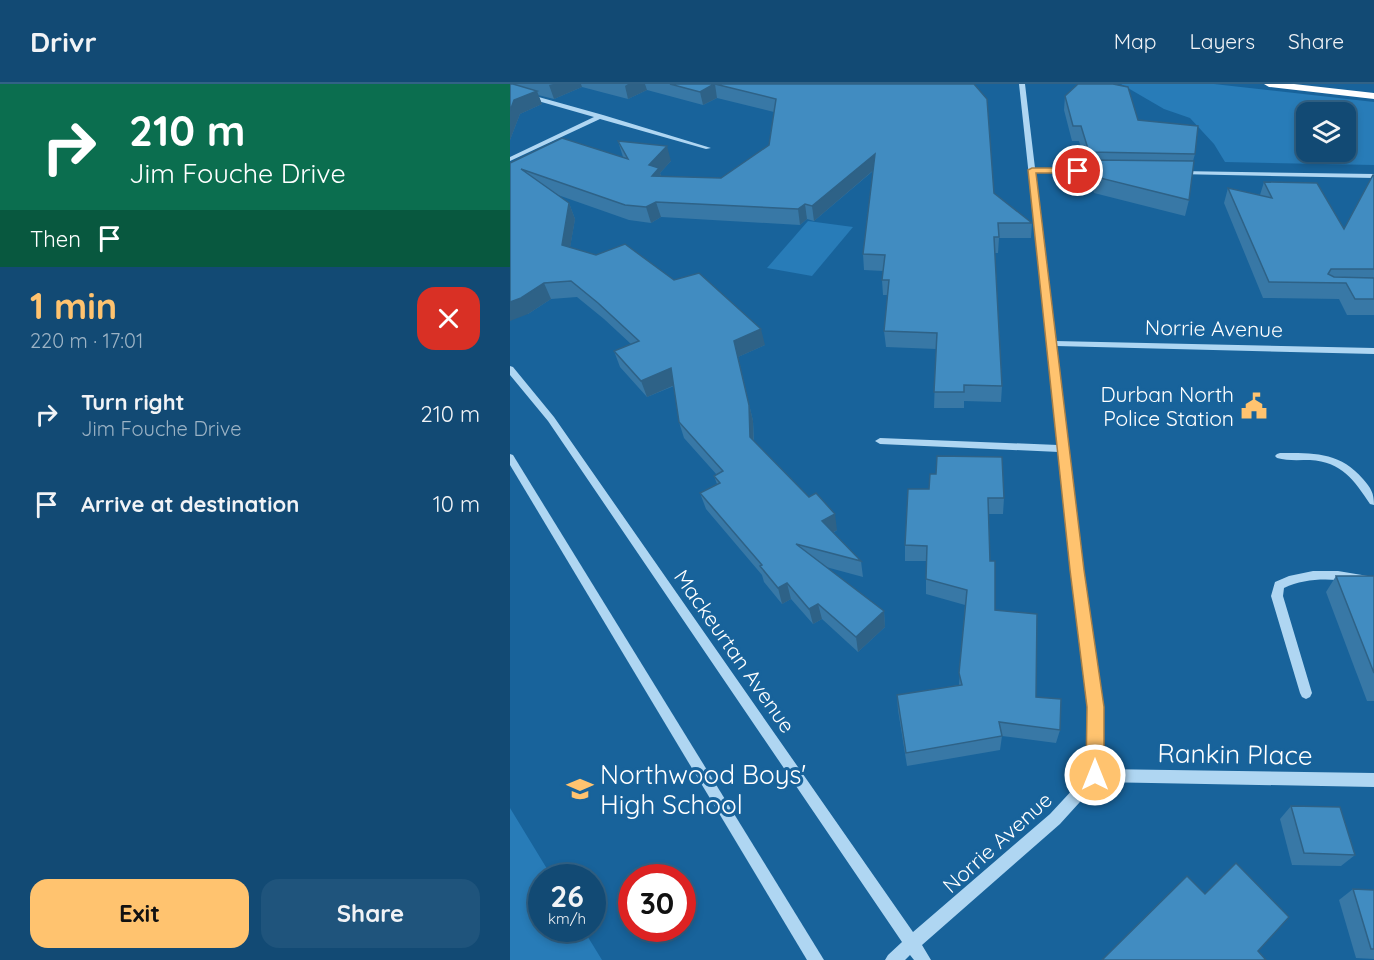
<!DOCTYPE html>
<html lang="en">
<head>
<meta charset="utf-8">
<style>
  body { margin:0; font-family:Quicksand,sans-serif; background:#1f547c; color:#f1f3f6; height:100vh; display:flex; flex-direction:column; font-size:22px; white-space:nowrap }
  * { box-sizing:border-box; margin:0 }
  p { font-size:20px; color:#9cb3c5 }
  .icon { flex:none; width:33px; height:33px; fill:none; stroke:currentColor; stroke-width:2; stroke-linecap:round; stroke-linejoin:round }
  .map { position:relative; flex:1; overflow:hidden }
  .panel { display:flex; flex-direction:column; background:#124a74; width:510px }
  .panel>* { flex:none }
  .banner { background:#0b6e4f; color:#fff; overflow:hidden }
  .tools { position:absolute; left:786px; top:18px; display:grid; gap:12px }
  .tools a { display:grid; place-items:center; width:60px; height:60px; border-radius:12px; background:#124a74; box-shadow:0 3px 9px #0003,0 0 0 2px #316286; font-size:30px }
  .speed { position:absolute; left:18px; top:780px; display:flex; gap:12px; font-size:30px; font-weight:700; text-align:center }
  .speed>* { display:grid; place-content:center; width:78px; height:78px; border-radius:50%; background:#124a74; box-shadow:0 3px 9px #0003,0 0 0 2px #316286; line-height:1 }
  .speed small { font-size:15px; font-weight:400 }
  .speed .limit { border:9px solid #d22; background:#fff; color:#111 }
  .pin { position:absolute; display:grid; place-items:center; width:51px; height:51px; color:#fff; margin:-26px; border:3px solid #fff; border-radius:50%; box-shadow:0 2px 6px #0007 }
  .me { position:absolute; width:66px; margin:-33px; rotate:0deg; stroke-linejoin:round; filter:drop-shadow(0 0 4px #0008) }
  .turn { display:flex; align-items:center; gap:21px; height:126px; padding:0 30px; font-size:27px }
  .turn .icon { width:78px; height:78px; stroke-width:2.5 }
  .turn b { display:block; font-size:42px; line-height:51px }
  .then { display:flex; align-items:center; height:57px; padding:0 30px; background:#0003; gap:12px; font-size:22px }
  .round { display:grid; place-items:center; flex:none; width:63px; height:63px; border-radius:18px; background:#1f547c }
  .overview { display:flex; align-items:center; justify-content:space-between; height:102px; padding:0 30px }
  h1 { font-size:36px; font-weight:700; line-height:45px; color:#ffc36f }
  .action { display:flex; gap:12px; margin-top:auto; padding:12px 30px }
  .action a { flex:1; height:69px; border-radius:18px; background:#ffc36f; color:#111; font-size:24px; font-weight:700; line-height:69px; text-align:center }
  .action a+a { background:#1f547c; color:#f1f3f6 }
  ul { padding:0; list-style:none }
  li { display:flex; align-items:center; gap:18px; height:90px; padding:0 30px }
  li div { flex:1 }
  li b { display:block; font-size:22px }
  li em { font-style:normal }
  header { display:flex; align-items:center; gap:36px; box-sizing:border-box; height:84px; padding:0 30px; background:#124a74; border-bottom:2px solid #316286 }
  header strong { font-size:28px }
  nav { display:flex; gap:33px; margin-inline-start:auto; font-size:21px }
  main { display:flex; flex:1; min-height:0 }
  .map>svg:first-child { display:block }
</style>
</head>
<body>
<header>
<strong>Drivr</strong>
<nav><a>Map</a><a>Layers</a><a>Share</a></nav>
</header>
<main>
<section class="panel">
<div class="banner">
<div class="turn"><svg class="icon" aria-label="right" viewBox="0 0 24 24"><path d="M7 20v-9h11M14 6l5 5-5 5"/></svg><div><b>210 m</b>Jim Fouche Drive</div></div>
<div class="then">Then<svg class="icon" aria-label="arrive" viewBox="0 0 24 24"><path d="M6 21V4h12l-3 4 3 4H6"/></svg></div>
</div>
<div class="overview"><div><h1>1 min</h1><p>220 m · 17:01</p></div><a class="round" style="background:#d93025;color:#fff"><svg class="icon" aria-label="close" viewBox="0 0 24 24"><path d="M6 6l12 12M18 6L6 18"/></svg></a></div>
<ul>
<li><svg class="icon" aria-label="right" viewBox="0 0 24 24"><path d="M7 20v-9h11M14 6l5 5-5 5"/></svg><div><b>Turn right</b><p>Jim Fouche Drive</p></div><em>210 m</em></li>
<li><svg class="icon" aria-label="arrive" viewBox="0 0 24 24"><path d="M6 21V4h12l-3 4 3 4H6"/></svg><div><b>Arrive at destination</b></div><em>10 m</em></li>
</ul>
<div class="action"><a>Exit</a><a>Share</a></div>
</section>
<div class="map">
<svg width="864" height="876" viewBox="0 0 864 876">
  <rect width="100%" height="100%" fill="#18639b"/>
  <!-- green -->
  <g fill="#287cb8" fill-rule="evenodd">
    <path d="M611,0H704L864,18V81L715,78L704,60L680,34L654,25ZM796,28H836V68H796Z"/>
    <path d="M298,137L343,143L302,192L257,184Z"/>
    <path d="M0,724L42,793L32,794V844L73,845L92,876H0Z"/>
  </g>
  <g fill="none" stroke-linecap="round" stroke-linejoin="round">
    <!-- minor -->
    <g fill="#afd6f2" fill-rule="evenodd">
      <path d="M509,0H515L525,84L594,85L597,87L594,89L525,88L545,257L864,264V270L546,262L573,487L591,623L592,685L864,689V703L588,698L550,740L412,861L421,876H404L400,871L395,876H375L378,871L392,858L38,337L0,291V282L3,283L44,333L403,848L540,730L578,689L579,623L549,368L370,360L365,357L370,354L548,361Z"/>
      <path d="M0,5L93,31L201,64L196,65L90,35L0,77V73L84,33L0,9Z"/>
      <path d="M669,87L864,90V94L667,90V88Z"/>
      <path d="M770,369C804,369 830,368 853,395C861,404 864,409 864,421L860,420C844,396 832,378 800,376C789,376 777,377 767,374L765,372L767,370Z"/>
      <path d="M0,370L3,371L314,876H297L0,381Z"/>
      <path d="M803,487H828L864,493V503C835,495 802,491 774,504L773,512L802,609L800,613L796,615L792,613L790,609L761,512L765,498L779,492Z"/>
    </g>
    <!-- highway -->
    <path fill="#fff" fill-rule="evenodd" d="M754,0H784L864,9V15L759,3Z"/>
  </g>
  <!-- wall -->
  <g fill="#3878a6">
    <path d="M0,0H464L484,109L522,139L521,154H489L488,169H485L492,302L491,318L454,317V324H424L426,265L376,263L374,247L378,211H373L372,196L373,187L354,186L353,170L363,87L304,137L297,135L290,141L151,133L141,139L119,136L45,110L59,119L65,135L60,163L255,261L228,273L243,337L244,357L327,446L323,449L351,477L353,493L316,483L374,527L375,543L348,568L312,535L303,540L281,515L272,520L254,498L252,491L196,425L190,409L207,400L204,392L207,391L174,354L169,338L164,302L137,313L110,283L104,267L121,260L94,235L67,213L41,215L18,230L0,79L113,73L108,57L161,77L150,89L151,92L211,94L259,61L264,28L207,14L193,21L137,6L118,15L72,3L44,15L28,11L32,20L10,30L0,56Z"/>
    <path d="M555,12L628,36L685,70L683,77L679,116L675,132L584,109L579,91L580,83H577L569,57H562L554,26Z"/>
    <path d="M864,91V231H837L829,215L753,214L714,119L718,104L750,111L754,98L834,145Z"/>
    <path d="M398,405L494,414L493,430H478L480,477L485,526L526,613L550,646L546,659L492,652L490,666L397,682L388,626L387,611L449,601L455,521L416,510V477H395V461Z"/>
    <path d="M826,492H864V617H857L816,508Z"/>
    <path d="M781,722L845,771L831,782L782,781L770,735Z"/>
    <path d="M843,805L864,806V875L846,874L829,816Z"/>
  </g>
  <!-- shaded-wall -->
  <g fill="#2e6287">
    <path d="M43,0H71L72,3L44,15L39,1Z"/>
    <path d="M118,0H135L137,6L118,15L115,2Z"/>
    <path d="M205,0L207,14L193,21L190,8Z"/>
    <path d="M27,7L32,20L10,30L0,56V27L4,16Z"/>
    <path d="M157,62L161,77L150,89L153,99L146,106L139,81Z"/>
    <path d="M365,70L366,84L304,137L302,122Z"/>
    <path d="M146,118L151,133L141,139L136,123Z"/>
    <path d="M59,119L65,135L58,176L52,161Z"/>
    <path d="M295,120L297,135L290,141L288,125Z"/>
    <path d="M34,199L41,215L18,230L0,237V218Z"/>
    <path d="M251,245L255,261L228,273L243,337L244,369L240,353L224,257Z"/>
    <path d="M161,284L167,300L137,313L131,297Z"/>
    <path d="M325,430L327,446L315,453L312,437Z"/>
    <path d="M277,499L281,515L272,520L268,504Z"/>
    <path d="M308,520L312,535L303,540L299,525Z"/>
    <path d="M374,527L375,543L348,568L346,553Z"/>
  </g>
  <!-- building -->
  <g fill="#418cc1" stroke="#2e6287" stroke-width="1.5">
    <path d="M0,0H3L27,7L4,16L0,27Z"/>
    <path d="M160,0H204L190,8Z"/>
    <path d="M205,0H464L477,15L484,109L522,139H488L489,153H484L492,302L454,301V308H424L427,249L374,247L379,196H372L375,171L353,170L365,70L302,122L295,120L288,125L146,118L136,123L115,121L11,85L59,119L52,161L86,171L115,160L164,196L189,189L251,245L224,257L239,321L240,353L299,413L306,409L325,430L312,437L351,477L286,460L374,527L346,553L308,520L299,525L277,499L268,504L250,482L252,481L190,409L210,399L204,392L213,387L169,338L161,284L131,297L104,267L129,257L88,219L61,197L34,199L11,214L0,218V79L52,54L118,75L108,57L157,62L139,81L149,84L142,92L211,94L259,61L266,15Z"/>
    <path d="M568,0H603L618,3L628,36L688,42L685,70L579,68L571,42H563L555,12Z"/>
    <path d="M581,76L684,77L679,116L586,93Z"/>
    <path d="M863,91H864V185H821L818,190L824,193L864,194V215H845L836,199L759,198L718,104L762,114L754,98L807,99L834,145Z"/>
    <path d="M427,372L492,373L494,414H478L480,477H485V526L527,530L526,613L551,615L550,646L489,638L492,652L396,669L387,611L452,601L449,589L457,506L416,495L417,462L395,461L398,405H419L420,390H426Z"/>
    <path d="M826,492H864V589Z"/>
    <path d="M781,722L830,723L845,771L794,769Z"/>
    <path d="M726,779L779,833L748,867L756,876H592L677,792L695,810Z"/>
    <path d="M843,805L864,806V865H861Z"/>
  </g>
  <!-- route -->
  <path fill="#ffc36f" stroke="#a67f48" stroke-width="1.5" d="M522,84H568L572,87L568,89H526L574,486L594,623V691L591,697L585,700L579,697L576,691L577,623L560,486L518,86Z"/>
  <!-- icons -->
  <defs>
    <g id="civic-bare" transform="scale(2.07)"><path d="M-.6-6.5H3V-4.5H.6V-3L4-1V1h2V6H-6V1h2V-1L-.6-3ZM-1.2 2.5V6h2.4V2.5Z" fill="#ffc36f" stroke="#18639b" stroke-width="2.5" paint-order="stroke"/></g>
    <g id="school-bare" transform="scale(2.07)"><path d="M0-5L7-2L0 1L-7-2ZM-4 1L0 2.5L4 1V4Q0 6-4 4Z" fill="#ffc36f" stroke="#18639b" stroke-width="2.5" paint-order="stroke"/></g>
  </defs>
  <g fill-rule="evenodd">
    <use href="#civic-bare" x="744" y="322"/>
    <use href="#school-bare" x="70" y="705"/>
  </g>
  <g text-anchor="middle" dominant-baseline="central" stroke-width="6" stroke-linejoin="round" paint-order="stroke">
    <!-- street labels -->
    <g font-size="21" fill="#fff" stroke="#18639b">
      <text transform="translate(704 244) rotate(1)">Norrie Avenue</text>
      <text transform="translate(225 567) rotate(55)">Mackeurtan Avenue</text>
      <text transform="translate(487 758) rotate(-42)">Norrie Avenue</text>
    </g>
    <!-- poi labels -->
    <g font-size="21" fill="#fff" stroke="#18639b" text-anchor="end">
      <text x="724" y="310">Durban North<tspan x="724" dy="24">Police Station</tspan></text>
    </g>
    <!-- near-street labels -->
    <g font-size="26" fill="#fff" stroke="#18639b">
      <text transform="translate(725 670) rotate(1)">Rankin Place</text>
    </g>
    <!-- near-poi labels -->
    <g font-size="26" fill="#fff" stroke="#18639b" text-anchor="start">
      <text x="90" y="690">Northwood Boys'<tspan x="90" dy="30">High School</tspan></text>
    </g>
  </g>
</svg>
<div class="tools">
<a><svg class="icon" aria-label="layers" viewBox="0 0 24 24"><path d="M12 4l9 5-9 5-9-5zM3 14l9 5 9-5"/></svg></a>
</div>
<div class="speed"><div>26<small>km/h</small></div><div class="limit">30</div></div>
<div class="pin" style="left:568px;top:87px;background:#d93025"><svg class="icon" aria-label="arrive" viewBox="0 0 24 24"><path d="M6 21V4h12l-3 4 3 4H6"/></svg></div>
<svg class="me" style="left:585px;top:691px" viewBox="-20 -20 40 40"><circle r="17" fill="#ffc36f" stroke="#fff" stroke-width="3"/><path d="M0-11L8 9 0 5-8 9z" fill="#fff"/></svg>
</div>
</main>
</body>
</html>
